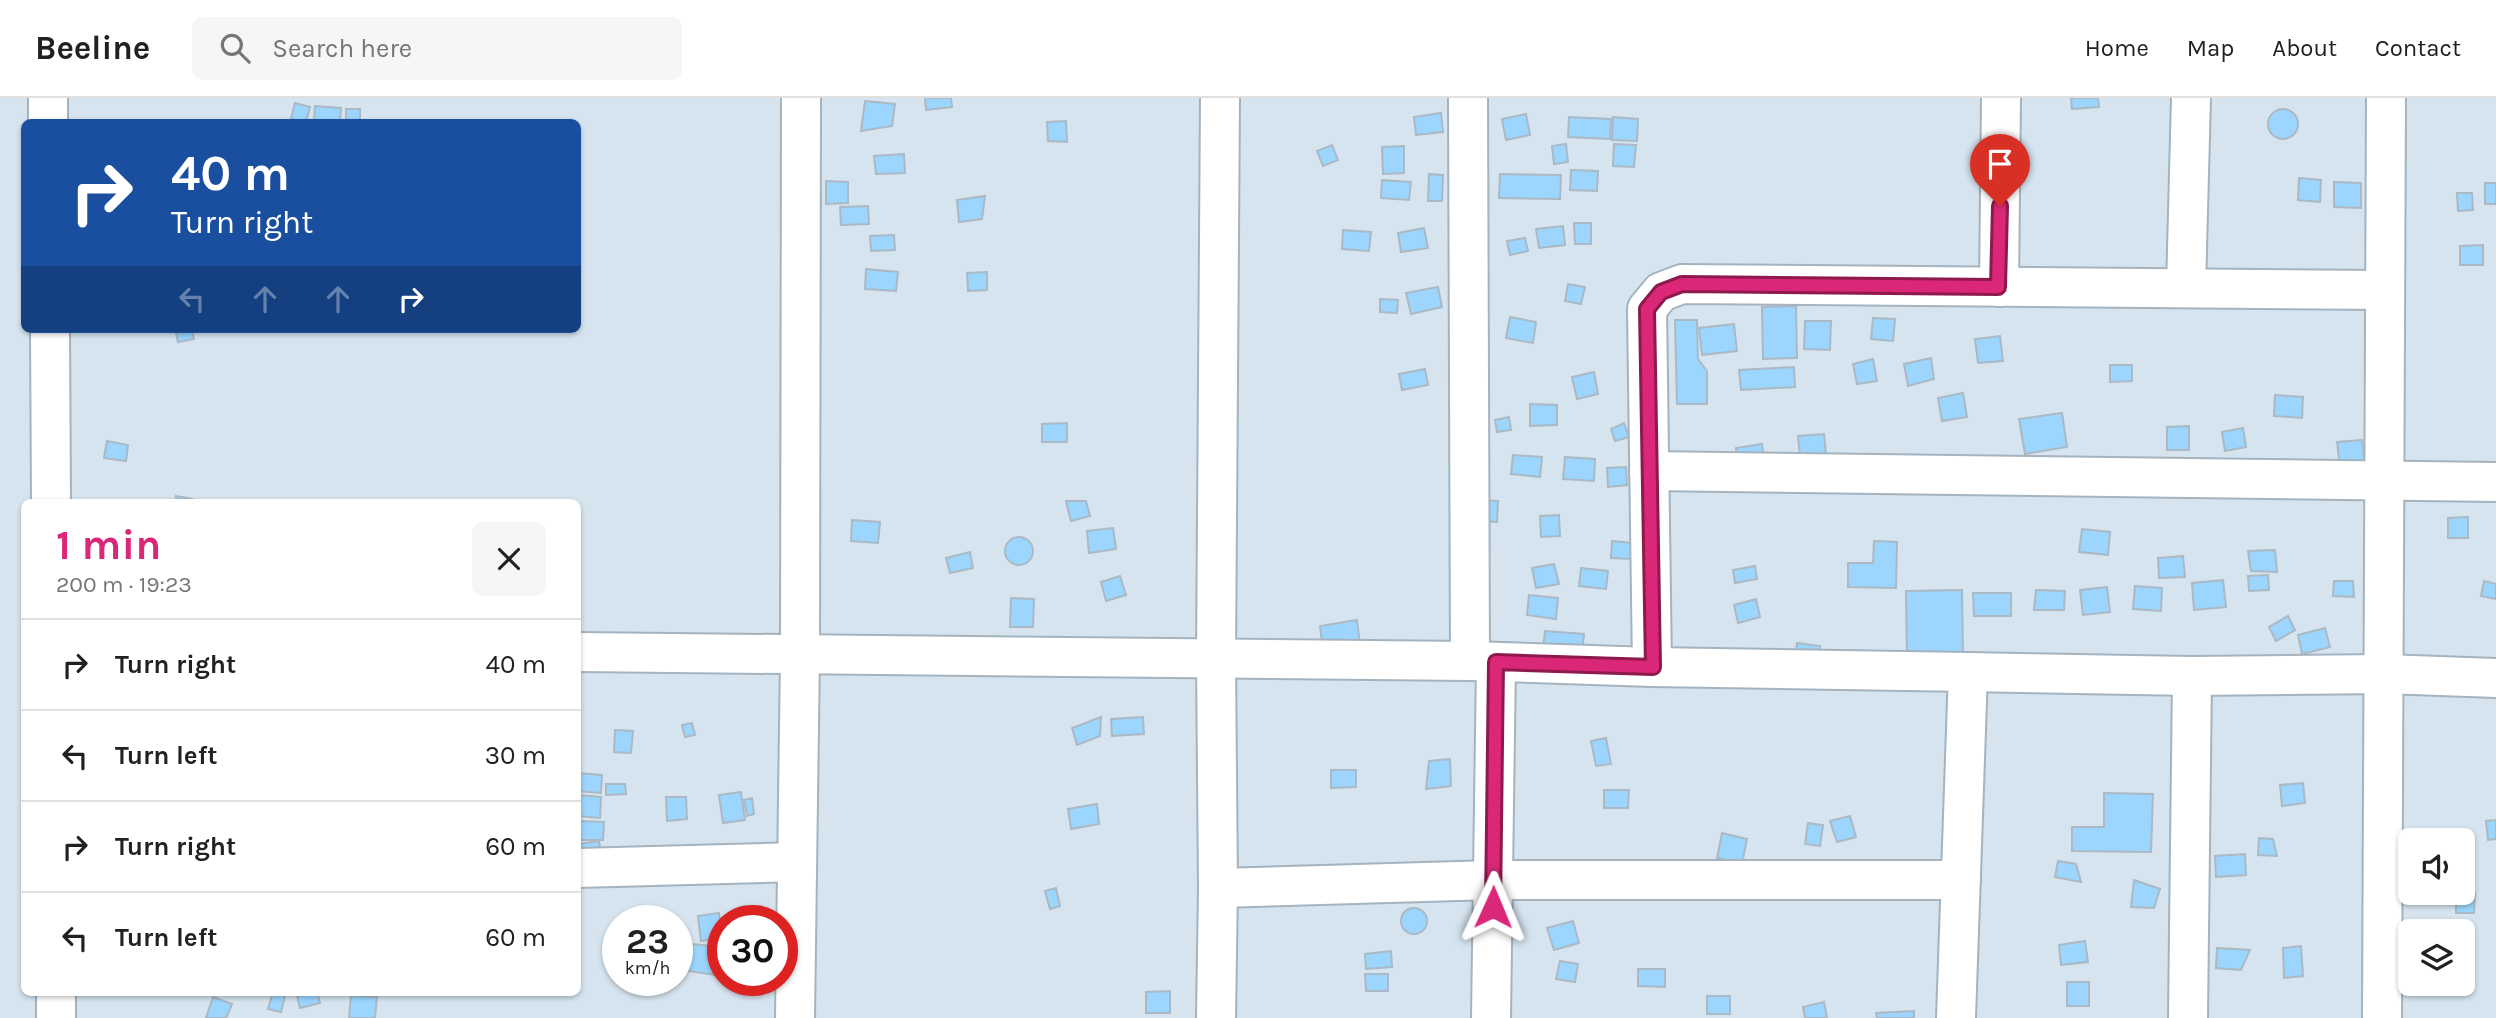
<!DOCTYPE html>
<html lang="en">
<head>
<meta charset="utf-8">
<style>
  body { margin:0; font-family:Karla,sans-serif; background:#f6f6f6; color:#202124; height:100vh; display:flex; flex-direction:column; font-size:26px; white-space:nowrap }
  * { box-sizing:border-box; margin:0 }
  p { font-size:23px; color:#757577 }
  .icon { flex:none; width:38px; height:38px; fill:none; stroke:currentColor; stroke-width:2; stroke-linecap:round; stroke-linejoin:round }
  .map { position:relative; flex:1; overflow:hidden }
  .side { position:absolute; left:21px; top:401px; width:560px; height:497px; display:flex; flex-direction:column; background:#fff; border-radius:10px; box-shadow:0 2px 5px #0004 }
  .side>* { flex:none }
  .top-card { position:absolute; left:21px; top:21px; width:560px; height:214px; border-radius:10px; box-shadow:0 2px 5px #0004; background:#1a4fa0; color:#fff; overflow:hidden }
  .tools { position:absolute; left:2398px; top:730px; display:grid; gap:14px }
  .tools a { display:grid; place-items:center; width:77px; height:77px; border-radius:10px; background:#fff; box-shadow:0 2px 5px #0004; font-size:35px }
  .speed { position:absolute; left:602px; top:807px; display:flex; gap:14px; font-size:35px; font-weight:700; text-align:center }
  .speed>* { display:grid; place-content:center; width:91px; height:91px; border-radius:50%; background:#fff; box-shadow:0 2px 5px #0004; line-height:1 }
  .speed small { font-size:18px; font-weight:400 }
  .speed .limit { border:10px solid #d22; background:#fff; color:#111 }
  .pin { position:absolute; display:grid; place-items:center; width:60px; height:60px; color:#fff; margin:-72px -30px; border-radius:50% 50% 50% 0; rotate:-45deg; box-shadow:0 0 7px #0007 }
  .pin .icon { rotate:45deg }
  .me { position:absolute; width:77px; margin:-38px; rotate:1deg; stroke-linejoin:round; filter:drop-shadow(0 0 5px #0008) }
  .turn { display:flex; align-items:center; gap:24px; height:147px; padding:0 35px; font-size:32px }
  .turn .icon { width:91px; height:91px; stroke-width:2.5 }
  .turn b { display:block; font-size:49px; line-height:60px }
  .lanes { display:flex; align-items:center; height:66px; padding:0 35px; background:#0003; justify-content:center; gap:35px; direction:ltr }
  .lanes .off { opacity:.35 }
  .round { display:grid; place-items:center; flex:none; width:74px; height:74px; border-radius:10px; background:#f6f6f6 }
  .overview { display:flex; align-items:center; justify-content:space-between; height:119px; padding:0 35px }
  h1 { font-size:42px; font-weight:700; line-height:52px; color:#db2777 }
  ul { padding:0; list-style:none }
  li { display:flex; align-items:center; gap:21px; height:91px; padding:0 35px; border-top:2px solid #e0e0e0 }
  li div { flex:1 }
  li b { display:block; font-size:26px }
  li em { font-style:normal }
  header { display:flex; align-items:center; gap:42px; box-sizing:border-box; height:98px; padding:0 35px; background:#fff; border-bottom:2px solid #e0e0e0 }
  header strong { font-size:33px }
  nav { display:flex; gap:38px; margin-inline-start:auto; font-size:24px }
  .search { width:490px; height:63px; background:#f6f6f6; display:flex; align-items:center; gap:18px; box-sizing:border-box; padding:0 24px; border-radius:10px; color:#757577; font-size:26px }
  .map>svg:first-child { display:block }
</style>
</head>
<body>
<header>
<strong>Beeline</strong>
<div class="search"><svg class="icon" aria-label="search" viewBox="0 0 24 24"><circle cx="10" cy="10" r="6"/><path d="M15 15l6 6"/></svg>Search here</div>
<nav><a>Home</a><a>Map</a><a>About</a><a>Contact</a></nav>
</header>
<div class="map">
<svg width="2496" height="920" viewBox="0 0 2496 920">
  <rect width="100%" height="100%" fill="#d5e4ef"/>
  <!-- building -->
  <g fill="#9cd6fe" stroke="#aab9c3" stroke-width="2">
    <path d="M925,0H951L952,9L926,12Z"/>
    <path d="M2071,0H2098L2099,9L2072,11Z"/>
    <path d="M865,3L895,6L892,28L861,33Z"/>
    <path d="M295,5L310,9L306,24L291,21Z"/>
    <path d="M315,8L341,10L340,24H314Z"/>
    <circle cx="2283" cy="26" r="15"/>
    <rect x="346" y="11" width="14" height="13"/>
    <path d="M1441,15L1443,34L1416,37L1414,19Z"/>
    <path d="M1526,16L1530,37L1506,42L1502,21Z"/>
    <path d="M1569,19L1611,21L1610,41L1568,39Z"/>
    <path d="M1613,19L1638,21L1637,43L1612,42Z"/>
    <path d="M1066,23L1067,44L1048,43L1047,24Z"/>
    <path d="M1566,46L1568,64L1554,66L1552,48Z"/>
    <path d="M1614,46L1636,47L1634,69L1613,68Z"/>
    <path d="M1332,47L1338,62L1323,68L1317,53Z"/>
    <path d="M1404,48V75L1383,76L1382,49Z"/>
    <path d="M904,56L905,75L876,76L874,58Z"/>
    <path d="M1571,72L1598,73L1597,93L1570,92Z"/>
    <path d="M1429,76L1443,77L1442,103H1428Z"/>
    <path d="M1500,76L1561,77L1560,101L1499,100Z"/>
    <path d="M2299,80L2321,82L2320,104L2298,102Z"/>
    <path d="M1382,82L1411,84L1409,102L1381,100Z"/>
    <path d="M826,83L848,84V105L826,106Z"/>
    <path d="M2334,84L2361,85V110L2334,109Z"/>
    <rect x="2485" y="85" width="11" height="21"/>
    <path d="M2457,95H2472L2473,112L2458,113Z"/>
    <path d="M985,98L982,121L959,124L957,102Z"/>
    <path d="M868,108L869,126L841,127L840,109Z"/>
    <path d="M1574,125H1591V146H1575Z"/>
    <path d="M1563,128L1565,147L1539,150L1536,131Z"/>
    <path d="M1424,130L1428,150L1401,154L1398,135Z"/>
    <path d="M1343,132L1371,134L1369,153L1342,151Z"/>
    <path d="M894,137L895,152L871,153L870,138Z"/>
    <path d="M1525,140L1528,153L1510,157L1507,143Z"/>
    <path d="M2483,147V167H2460V148Z"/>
    <path d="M866,171L898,174L896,193L865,191Z"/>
    <path d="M987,174V192L968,193L967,175Z"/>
    <path d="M1568,186L1585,189L1581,206L1565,203Z"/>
    <path d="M1438,189L1442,209L1411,216L1406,195Z"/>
    <path d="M1380,201L1398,202L1397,215L1380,214Z"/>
    <path d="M1796,208L1797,260L1763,261L1762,209Z"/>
    <path d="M1510,219L1536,224L1533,245L1506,240Z"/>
    <path d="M1873,220L1895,221L1893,243L1871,241Z"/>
    <path d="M1675,222H1697L1698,261L1707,273V306H1677Z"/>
    <path d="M1805,223H1831L1830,252L1804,251Z"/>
    <path d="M1734,226L1737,253L1702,257L1699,230Z"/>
    <path d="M175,231H192L194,241L178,244Z"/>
    <path d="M2000,238L2003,263L1978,265L1975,241Z"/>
    <path d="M1931,260L1934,281L1908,288L1904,266Z"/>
    <path d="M1873,261L1877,283L1857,286L1853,266Z"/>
    <path d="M2110,267H2132V283L2110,284Z"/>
    <path d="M1794,269L1795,289L1741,292L1739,272Z"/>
    <path d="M1425,271L1428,287L1402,292L1399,276Z"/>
    <path d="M1594,274L1598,296L1577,301L1572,279Z"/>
    <path d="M1963,295L1967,319L1942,323L1938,300Z"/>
    <path d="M2275,297L2303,299L2302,320L2274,318Z"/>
    <path d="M1530,306L1557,307V327L1530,328Z"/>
    <path d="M2062,315L2067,349L2025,356L2019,321Z"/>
    <path d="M1509,319L1511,332L1497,334L1495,322Z"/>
    <path d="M1067,325V344H1042V326Z"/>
    <path d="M1624,325L1629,339L1615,343L1611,331Z"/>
    <path d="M2189,328V352H2167V329Z"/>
    <path d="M2243,330L2246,349L2225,353L2222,334Z"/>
    <path d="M1824,336L1826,356L1800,358L1798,338Z"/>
    <path d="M2362,342L2365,368L2340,370L2337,344Z"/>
    <path d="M107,343L128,347L126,363L104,360Z"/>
    <path d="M1762,346L1764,362L1738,366L1736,350Z"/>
    <path d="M1513,357L1542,359L1540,379L1511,376Z"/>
    <path d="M1565,359L1595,361L1594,383L1563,381Z"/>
    <path d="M1626,369L1627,387L1608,389L1607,370Z"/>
    <path d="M176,398L192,401L191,404H175Z"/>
    <path d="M1477,402L1498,403L1497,424L1476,423Z"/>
    <path d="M1066,403H1086L1090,418L1071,423Z"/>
    <path d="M1559,417L1560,438L1541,439L1540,418Z"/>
    <path d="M2468,419V440H2448V420Z"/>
    <path d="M852,422L880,424L878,445L851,443Z"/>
    <path d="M1113,430L1116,451L1089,455L1087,433Z"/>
    <path d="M2082,431L2110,434L2108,457L2079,454Z"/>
    <circle cx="1019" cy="453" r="14"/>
    <path d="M1612,443L1632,445L1631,461L1611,460Z"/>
    <path d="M1874,443L1897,444L1896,490L1848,489V465H1873Z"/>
    <path d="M2275,452L2277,474L2251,473L2248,453Z"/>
    <path d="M970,454L973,470L950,475L946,460Z"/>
    <path d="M2183,458L2185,479L2159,480L2158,460Z"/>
    <path d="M1554,466L1559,486L1536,490L1532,470Z"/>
    <path d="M1755,468L1757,481L1735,485L1733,472Z"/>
    <path d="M1581,470L1608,473L1606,491L1579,488Z"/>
    <path d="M2268,477L2269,492L2249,493L2248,478Z"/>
    <path d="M1120,478L1126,497L1106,503L1101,484Z"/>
    <path d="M2223,482L2226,509L2194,512L2192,485Z"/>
    <path d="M2334,483H2353L2354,499L2333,498Z"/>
    <path d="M2484,483L2496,486V501L2481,498Z"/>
    <path d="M2135,488L2162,490L2161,513L2133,511Z"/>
    <path d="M2107,489L2110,514L2083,517L2080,492Z"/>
    <path d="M1962,492L1963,558L1907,559L1906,493Z"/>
    <path d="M2036,492L2065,493L2064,512H2034Z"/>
    <path d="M1973,495H2011V518H1974Z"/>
    <path d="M1529,497L1558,500L1556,521L1527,517Z"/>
    <path d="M1011,500L1034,501L1033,529H1010Z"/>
    <path d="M1756,501L1760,519L1738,525L1734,507Z"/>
    <path d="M2288,518L2295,532L2276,543L2269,529Z"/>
    <path d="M1357,522L1360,547L1323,552L1320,528Z"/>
    <path d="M2325,530L2330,549L2302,556L2298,537Z"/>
    <path d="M1545,533L1584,536L1582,555L1543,551Z"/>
    <path d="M1797,545L1820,548L1818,564L1795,562Z"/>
    <path d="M1101,619L1100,638L1077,647L1072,630Z"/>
    <path d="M1143,619L1144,636L1112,638L1111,621Z"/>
    <path d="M692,625L695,637L685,639L682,627Z"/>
    <path d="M615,632L633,633L631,655L614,654Z"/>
    <path d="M1606,640L1611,666L1596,668L1591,643Z"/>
    <path d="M1450,661L1451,688L1426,691L1429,663Z"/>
    <path d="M1331,672H1356V689L1331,690Z"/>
    <path d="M578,675L602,677L601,695L578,693Z"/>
    <path d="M2303,685L2305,705L2282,708L2280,687Z"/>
    <path d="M606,686H625L626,696L606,697Z"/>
    <path d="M1604,692H1629L1628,710H1604Z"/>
    <path d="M741,694L745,722L723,725L719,697Z"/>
    <path d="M2104,695L2153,696L2151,754L2072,753V729H2104Z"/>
    <path d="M578,697L601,699L600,720L578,718Z"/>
    <path d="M666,699H686L687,721L667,723Z"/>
    <path d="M752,700L754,716L747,718L744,702Z"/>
    <path d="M1097,706L1099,726L1071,731L1068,711Z"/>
    <path d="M1850,718L1856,739L1837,744L1830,723Z"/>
    <path d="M2496,722V741L2488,742L2486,723Z"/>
    <path d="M578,723L604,724L603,742H578Z"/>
    <path d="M1808,725L1823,727L1820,748L1805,746Z"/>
    <path d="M1722,735L1747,741L1742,766L1717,760Z"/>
    <path d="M2259,740L2273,741L2277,758L2258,757Z"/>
    <path d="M599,743L602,763L578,767V746Z"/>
    <path d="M2245,756L2246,777L2216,779L2215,758Z"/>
    <path d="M2058,763L2076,766L2081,784L2055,779Z"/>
    <path d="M2134,782L2160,791L2154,810L2131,809Z"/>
    <path d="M1056,790L1060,808L1050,811L1045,793Z"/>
    <path d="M2456,795H2475L2474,815H2456Z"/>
    <circle cx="1414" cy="823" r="13"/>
    <path d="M719,815L722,840L701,843L698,818Z"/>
    <path d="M750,815L751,822H725V820Z"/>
    <path d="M1573,823L1579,845L1554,852L1547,830Z"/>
    <path d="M2085,843L2088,864L2061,867L2059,847Z"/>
    <path d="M692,846L720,849L717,877L688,873Z"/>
    <path d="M2301,848L2303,878L2284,880L2283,850Z"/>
    <path d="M2217,850L2250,852L2241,872L2216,870Z"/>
    <path d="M1391,853L1392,869L1366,871L1365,856Z"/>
    <path d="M1560,863L1578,866L1575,884L1556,881Z"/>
    <path d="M1638,871H1665V889L1638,888Z"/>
    <path d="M1365,876H1388V893H1366Z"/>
    <rect x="2067" y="884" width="22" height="24"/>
    <path d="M1170,893V915H1146V894Z"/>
    <path d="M273,894L285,898L281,914L268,911Z"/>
    <path d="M296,894H317L320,905L300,910Z"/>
    <path d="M351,897L377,899L375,920H349Z"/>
    <rect x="1707" y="898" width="23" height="18"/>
    <path d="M213,899L232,906L226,920H206Z"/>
    <path d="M1824,904L1827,920H1805L1803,909Z"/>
    <path d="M1914,913V920H1877L1876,915Z"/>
  </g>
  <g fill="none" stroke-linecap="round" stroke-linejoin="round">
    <!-- minor casing -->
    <g stroke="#a4b3be" stroke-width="42">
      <g id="minor">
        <path d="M48,0V24"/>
        <path d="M1468,0L1470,563"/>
        <path d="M1999,189L2001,0"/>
        <path d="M2186,190L2191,0"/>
        <path d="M50,231L51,404"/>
        <path d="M1649,373L2496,384"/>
        <path d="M578,554L1470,563L1652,569L1968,574L2192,578L2384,576L2496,580"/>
        <path d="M1652,569L1647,211L1661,194L1682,186L2385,192"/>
        <path d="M578,770L797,764"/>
        <path d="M1218,790L1493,782H1961"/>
        <path d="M56,894V920"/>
        <path d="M795,920L800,556L801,0"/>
        <path d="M1216,920L1218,790L1216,561L1220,0"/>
        <path d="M1491,920L1496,564"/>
        <path d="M1956,920L1968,574"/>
        <path d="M2188,920L2192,578"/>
        <path d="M2382,920L2386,0"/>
      </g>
    </g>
    <!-- minor -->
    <use href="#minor" stroke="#fff" stroke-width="38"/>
  </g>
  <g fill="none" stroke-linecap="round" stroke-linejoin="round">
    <!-- route casing -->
    <g stroke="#8e194d" stroke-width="18">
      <path id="route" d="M1493,809L1496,564L1653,569L1647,211L1661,194L1682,186L1998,189L2000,108"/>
    </g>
    <!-- route -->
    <use href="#route" stroke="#db2777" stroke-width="12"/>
  </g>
</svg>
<div class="tools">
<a><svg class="icon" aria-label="sound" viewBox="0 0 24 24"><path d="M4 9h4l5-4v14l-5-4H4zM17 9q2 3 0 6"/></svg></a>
<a><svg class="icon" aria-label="layers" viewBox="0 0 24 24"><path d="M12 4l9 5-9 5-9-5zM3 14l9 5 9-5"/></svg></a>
</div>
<div class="speed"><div>23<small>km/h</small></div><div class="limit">30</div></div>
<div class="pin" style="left:2000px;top:108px;background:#d93025"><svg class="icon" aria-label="arrive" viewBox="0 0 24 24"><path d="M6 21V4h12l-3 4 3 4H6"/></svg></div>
<svg class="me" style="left:1493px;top:809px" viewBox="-20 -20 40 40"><path d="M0-17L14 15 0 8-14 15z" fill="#db2777" stroke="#fff" stroke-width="4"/></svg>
<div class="top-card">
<div class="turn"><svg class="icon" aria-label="right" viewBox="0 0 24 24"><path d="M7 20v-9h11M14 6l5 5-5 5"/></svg><div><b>40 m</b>Turn right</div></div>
<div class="lanes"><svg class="icon off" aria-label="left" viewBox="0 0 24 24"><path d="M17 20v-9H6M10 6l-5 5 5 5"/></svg><svg class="icon off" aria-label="ahead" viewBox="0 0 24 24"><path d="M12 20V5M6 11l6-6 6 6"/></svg><svg class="icon off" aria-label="ahead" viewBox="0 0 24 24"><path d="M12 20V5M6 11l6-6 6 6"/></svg><svg class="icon" aria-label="right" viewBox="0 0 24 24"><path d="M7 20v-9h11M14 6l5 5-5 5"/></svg></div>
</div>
<section class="side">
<div class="overview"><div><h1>1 min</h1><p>200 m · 19:23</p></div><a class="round"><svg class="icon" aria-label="close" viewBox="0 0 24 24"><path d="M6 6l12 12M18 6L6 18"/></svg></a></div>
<ul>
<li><svg class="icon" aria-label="right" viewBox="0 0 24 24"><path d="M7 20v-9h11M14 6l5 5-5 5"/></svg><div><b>Turn right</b></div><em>40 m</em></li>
<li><svg class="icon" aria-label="left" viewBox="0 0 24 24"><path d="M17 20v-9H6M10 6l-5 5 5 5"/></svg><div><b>Turn left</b></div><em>30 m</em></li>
<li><svg class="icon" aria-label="right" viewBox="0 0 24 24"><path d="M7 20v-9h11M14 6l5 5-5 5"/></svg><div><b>Turn right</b></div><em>60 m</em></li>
<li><svg class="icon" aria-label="left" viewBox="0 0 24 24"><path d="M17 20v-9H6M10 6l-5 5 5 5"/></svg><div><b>Turn left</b></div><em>60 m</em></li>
</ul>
</section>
</div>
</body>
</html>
